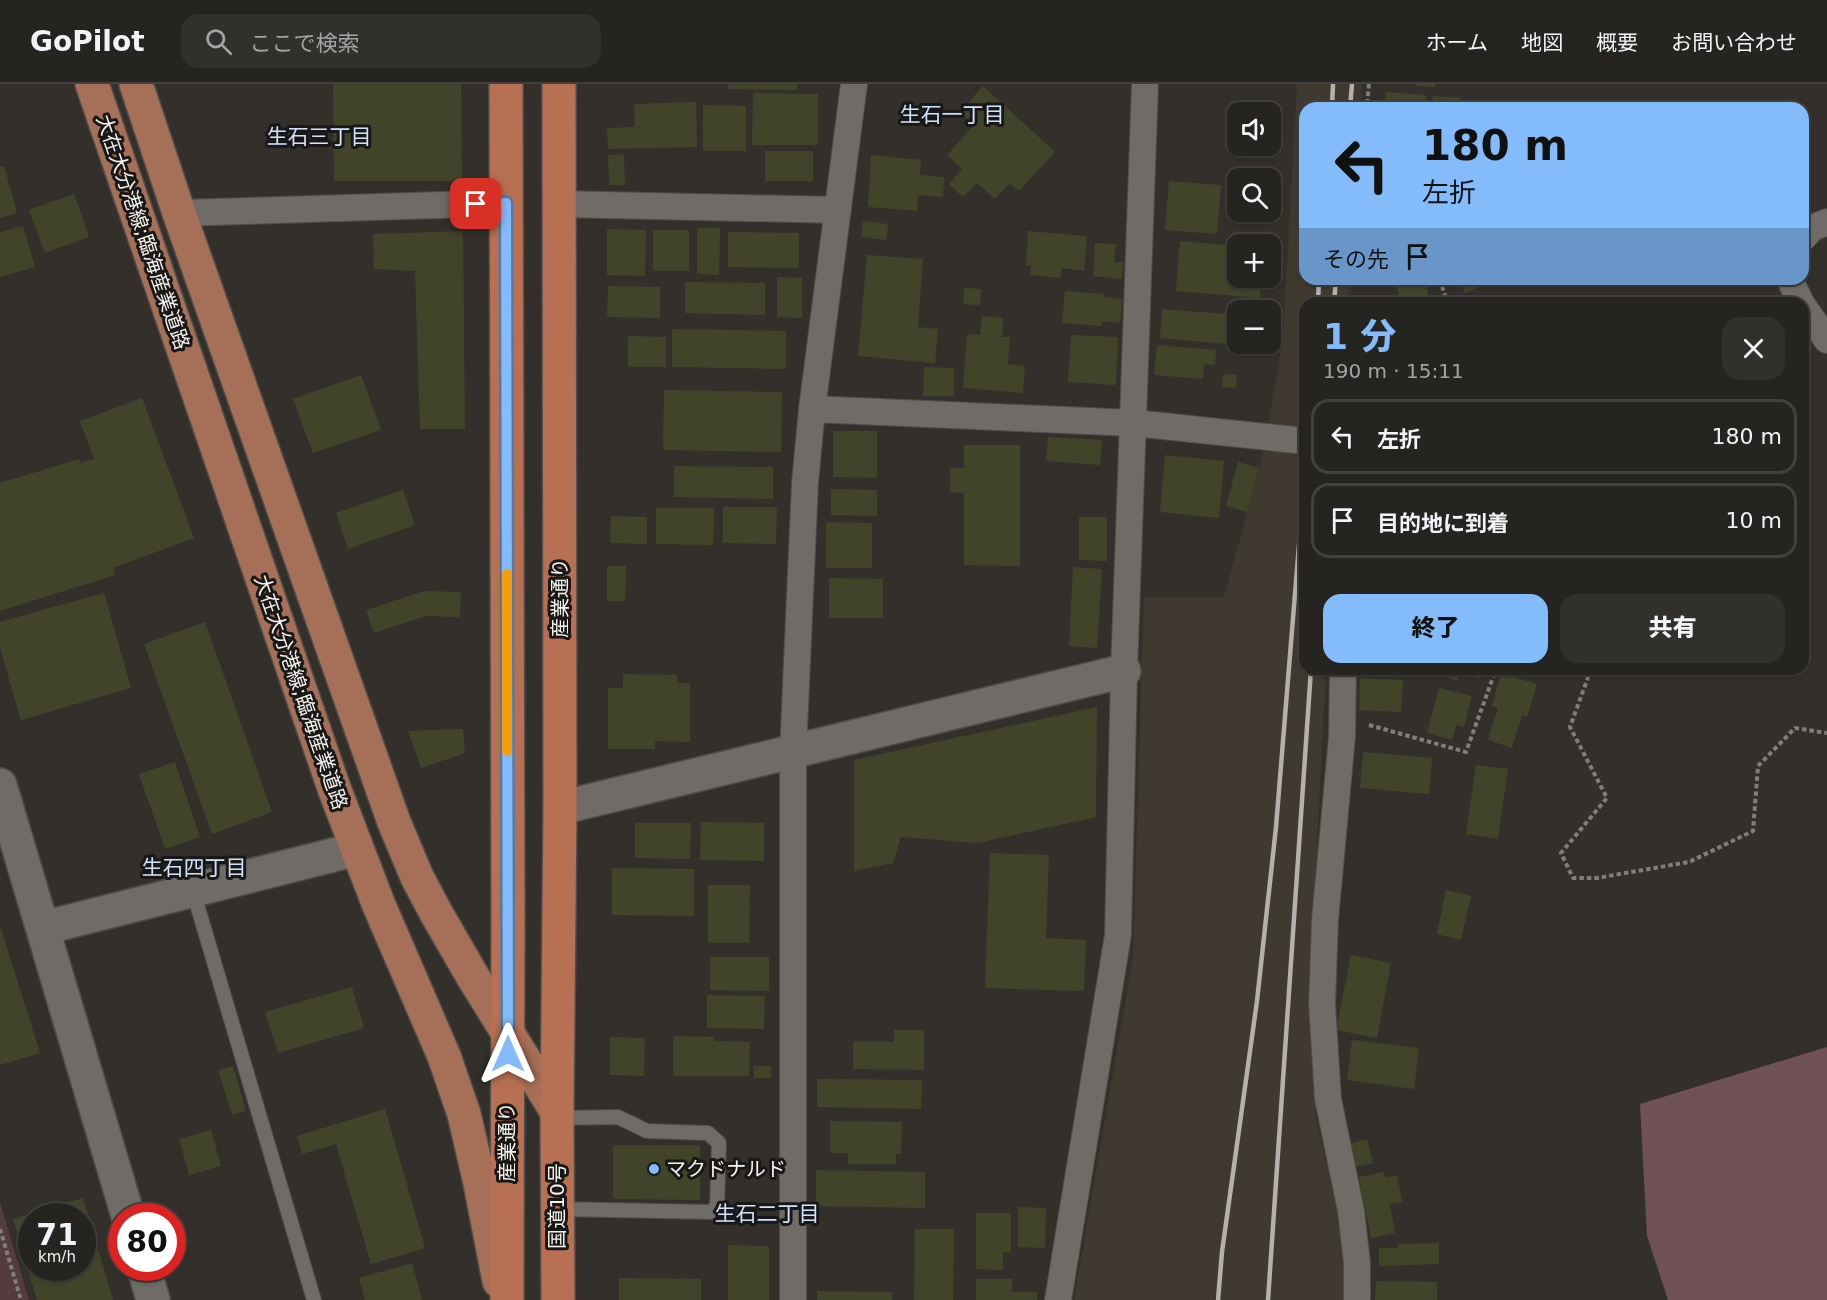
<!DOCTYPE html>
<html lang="ja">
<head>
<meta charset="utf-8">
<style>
  body { margin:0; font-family:"DejaVu Sans","Noto Sans JP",sans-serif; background:#32302d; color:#f1f3f6; height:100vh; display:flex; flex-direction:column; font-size:22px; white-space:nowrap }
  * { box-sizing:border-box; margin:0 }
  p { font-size:20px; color:#a4a4a5 }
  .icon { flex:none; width:33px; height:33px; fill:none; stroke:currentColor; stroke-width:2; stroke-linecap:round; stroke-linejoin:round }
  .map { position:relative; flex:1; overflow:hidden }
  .panel { position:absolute; left:1299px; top:213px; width:510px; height:378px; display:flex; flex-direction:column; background:#262420; border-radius:18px; box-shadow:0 2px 4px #0004,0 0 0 2px #42413e }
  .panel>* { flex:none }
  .guide { position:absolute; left:1299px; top:18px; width:510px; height:183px; border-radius:18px; box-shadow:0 2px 4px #0004,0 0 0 2px #42413e; background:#84bcfb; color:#111; overflow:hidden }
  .buttons { position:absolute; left:1227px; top:18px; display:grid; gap:12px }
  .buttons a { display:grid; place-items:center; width:54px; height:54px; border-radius:12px; background:#262420; box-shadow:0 2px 4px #0004,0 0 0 2px #42413e; font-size:30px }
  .speed { position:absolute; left:18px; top:1119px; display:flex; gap:12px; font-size:30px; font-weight:700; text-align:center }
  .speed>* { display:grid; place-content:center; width:78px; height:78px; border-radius:50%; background:#262420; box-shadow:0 2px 4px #0004,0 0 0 2px #42413e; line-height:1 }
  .speed small { font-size:15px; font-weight:400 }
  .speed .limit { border:9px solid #d22; background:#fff; color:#111 }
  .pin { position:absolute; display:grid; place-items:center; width:51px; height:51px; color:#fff; margin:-26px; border-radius:12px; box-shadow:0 3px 9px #0006 }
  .me { position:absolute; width:66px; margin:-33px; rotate:0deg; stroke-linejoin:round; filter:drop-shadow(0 0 4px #0008) }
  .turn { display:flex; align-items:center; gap:21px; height:126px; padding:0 24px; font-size:27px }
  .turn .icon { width:78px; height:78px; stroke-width:2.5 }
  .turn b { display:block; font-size:42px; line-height:51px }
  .then { display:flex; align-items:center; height:57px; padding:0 24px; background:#0003; gap:12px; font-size:22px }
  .round { display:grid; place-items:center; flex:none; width:63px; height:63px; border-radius:18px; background:#32302d }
  .summary { display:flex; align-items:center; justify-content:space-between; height:102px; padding:0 24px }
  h1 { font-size:36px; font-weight:800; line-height:45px; color:#84bcfb }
  .primary-button { display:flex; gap:12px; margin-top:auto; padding:12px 24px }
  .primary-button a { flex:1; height:69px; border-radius:18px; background:#84bcfb; color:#111; font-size:24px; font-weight:800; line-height:69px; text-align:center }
  .primary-button a+a { background:#32302d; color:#f1f3f6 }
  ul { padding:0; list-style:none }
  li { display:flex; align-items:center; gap:18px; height:75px; margin:0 12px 9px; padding:0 12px; border:3px solid #42413e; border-radius:18px }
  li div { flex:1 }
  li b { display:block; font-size:22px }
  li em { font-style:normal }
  header { display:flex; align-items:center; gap:36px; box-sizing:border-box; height:84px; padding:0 30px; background:#262420; border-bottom:2px solid #42413e }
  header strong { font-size:28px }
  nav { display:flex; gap:33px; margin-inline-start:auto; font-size:21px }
  .search { width:420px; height:54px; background:#32302d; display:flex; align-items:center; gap:15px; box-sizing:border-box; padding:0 21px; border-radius:18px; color:#a4a4a5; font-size:22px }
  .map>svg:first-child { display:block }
</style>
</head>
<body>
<header>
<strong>GoPilot</strong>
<div class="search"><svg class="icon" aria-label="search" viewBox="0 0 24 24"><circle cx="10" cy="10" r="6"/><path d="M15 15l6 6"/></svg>ここで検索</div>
<nav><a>ホーム</a><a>地図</a><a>概要</a><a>お問い合わせ</a></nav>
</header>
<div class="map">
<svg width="1827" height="1216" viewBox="0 0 1827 1216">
  <rect width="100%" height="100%" fill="#33302b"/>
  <!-- built -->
  <path fill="#3f392f" d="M1297,0H1362L1360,24H1305V195H1349L1348,219H1305V585H1326L1310,899L1316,1034L1345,1162L1347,1216H1074L1133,873L1144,513H1224L1263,370L1283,256Z"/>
  <!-- green -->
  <path fill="#543b3f" d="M0,1118L29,1216H0Z"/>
  <!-- forest -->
  <path fill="#705156" d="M1827,963V1216H1668L1647,1152L1640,1020Z"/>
  <!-- building -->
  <g fill="#42442a" fill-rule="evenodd">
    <path d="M333,0H461L462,97H334Z"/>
    <path d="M728,0H797V6L728,5Z"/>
    <path d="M1416,0H1435V3L1416,2Z"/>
    <path d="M983,2L1055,68L1019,107L1010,99L995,115L977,99L963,113L949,100L962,85L947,71L974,41L960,28Z"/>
    <path d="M1386,8L1426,11L1425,24H1385Z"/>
    <path d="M753,9L818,10V61H752Z"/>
    <path d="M1433,12L1461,14L1460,24H1432Z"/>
    <path d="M696,18L697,63L608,65L607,44L635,43L634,20Z"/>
    <path d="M703,21L746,22V67H703Z"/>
    <rect x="765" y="67" width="48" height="30"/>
    <path d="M624,70L625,101H609L608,71Z"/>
    <path d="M871,71L921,76L920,91L944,93L943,113L918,111L917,127L868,123Z"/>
    <path d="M4,82L17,129L0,134V83Z"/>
    <path d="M1169,97L1221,101L1217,150L1165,146Z"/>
    <path d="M74,110L89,153L45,169L29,126Z"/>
    <path d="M863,137L888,140L886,156L861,153Z"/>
    <path d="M23,142L35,183L0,193V148Z"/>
    <path d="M697,144H720L719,191L697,190Z"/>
    <path d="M607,145L646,146L645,192L607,191Z"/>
    <rect x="653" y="146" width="36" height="41"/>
    <path d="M463,147L465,345H420L415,187L374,185L373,150Z"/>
    <path d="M1028,147L1087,152L1084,187L1061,184V194L1030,191L1031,182H1026Z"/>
    <path d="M728,148L799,149V184L728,183Z"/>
    <path d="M1180,157L1238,162V194H1261L1260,214L1176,207Z"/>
    <path d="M1095,159L1116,160L1114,178H1123L1122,195L1093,192Z"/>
    <path d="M867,171L923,175L918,243L938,245L935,279L858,272Z"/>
    <path d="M777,193L802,194V234L777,233Z"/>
    <path d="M1396,195H1425L1429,215L1400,219Z"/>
    <path d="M1459,195H1497L1465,209Z"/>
    <path d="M685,198L765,199V231L685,229Z"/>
    <path d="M608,202L660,203V234L607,233Z"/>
    <path d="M964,204L981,205L980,221L963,220Z"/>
    <path d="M1065,207L1104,210V213L1122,215L1120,239L1102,237V242L1062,239Z"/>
    <path d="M1162,225L1238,231V261L1160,254Z"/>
    <path d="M1270,230H1276L1274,264L1247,261V260H1270Z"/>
    <path d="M982,232L1003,234L1002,253H1010L1008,280L1025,282L1023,309L963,304L967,250L980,251Z"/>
    <path d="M672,245L786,247V285L672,283Z"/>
    <path d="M1071,251L1118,253L1116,301L1068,298Z"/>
    <path d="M628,252L666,253V283H628Z"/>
    <path d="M1157,261L1216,266L1215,281L1204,280L1203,295L1154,291Z"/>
    <path d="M924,283L954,284V312H923Z"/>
    <path d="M1223,290L1237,291L1236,304L1222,303Z"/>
    <path d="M361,291L381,346L313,369L293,315Z"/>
    <path d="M664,306L782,308L781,368L663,366Z"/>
    <path d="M142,314L194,454L113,484L115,491L0,527V399L79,375L80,379L94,375L80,337Z"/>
    <path d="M833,347H877V394L833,393Z"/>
    <path d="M1048,353L1102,356L1100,381L1046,377Z"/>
    <path d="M964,361H1020V482L964,481V409L950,408V384H964Z"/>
    <path d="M1165,371L1224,377L1219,434L1160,428Z"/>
    <path d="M1238,378L1259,384L1247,428L1226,422Z"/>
    <path d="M674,382L773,383V415L674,413Z"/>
    <path d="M831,405L877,406V432L831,431Z"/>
    <path d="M403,406L415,441L348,465L336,429Z"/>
    <path d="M723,423H777L776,460L723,459Z"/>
    <path d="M656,424H714L713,461L656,460Z"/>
    <path d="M611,432L647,433V460L610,459Z"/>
    <path d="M1079,433H1107V477L1079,476Z"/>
    <path d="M826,438L872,439V484H826Z"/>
    <path d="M607,482H626L625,517H607Z"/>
    <path d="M1073,483L1102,485L1097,564L1069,562Z"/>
    <path d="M829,494L883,495V534H829Z"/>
    <path d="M424,507L461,508L460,533L426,532L374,549L366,526Z"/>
    <path d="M104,509L131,604L21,636L0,564V538Z"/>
    <path d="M205,538L272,728L212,750L144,560Z"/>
    <path d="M1436,585H1483L1479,595L1461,587L1457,597L1434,588Z"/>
    <path d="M1501,589L1537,600L1527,633L1522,631L1512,664L1488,656L1498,624L1492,622Z"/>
    <path d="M623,590L677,591V599H690V658L655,657V665H608V604H623Z"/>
    <path d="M1360,594L1403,596L1401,628L1359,626Z"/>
    <path d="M1439,604L1472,612L1464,643L1456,641L1452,656L1427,649Z"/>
    <path d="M1097,623L1096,733L977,759L901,753L893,779L854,787V676Z"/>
    <path d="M463,645L465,669L421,684L408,647Z"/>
    <path d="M1363,668L1432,674L1429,710L1360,704Z"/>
    <path d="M175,678L200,753L165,765L139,690Z"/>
    <path d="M1476,681L1508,685L1498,755L1466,750Z"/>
    <path d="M701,738L764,739V777L700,776Z"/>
    <path d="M635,739H691L690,775L635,774Z"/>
    <path d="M990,769L1049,771L1046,854L1086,856L1084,907L985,904Z"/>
    <path d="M612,784L694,785V832L612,831Z"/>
    <path d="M708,801H750L749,859H708Z"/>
    <path d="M1446,806L1471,812L1461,856L1437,850Z"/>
    <path d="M0,842L40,969L0,981Z"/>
    <path d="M1351,871L1391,879L1377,954L1336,946Z"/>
    <path d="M710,873H769V907L710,906Z"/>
    <path d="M352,903L364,944L278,969L265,928Z"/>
    <path d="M707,911L765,912L764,945L707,944Z"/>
    <path d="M894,946H924V986L853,985V957L894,958Z"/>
    <path d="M673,952L714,953V957L750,958L749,992H673Z"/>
    <path d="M610,953L645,954L644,992L610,991Z"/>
    <path d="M1352,956L1419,964L1414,1005L1347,996Z"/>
    <path d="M233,982L246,1027L232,1031L218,986Z"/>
    <path d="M753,982H771V994H754Z"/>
    <path d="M817,995L922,996L921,1025L817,1023Z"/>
    <path d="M385,1025L425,1164L371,1180L336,1060L302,1070L297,1052Z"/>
    <path d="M830,1037L902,1038L901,1070H896V1080H848V1069H830Z"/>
    <path d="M211,1046L221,1082L189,1091L179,1055Z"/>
    <path d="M1367,1055L1373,1079L1355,1083L1349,1060Z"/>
    <path d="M613,1061H700V1116L613,1115Z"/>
    <path d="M816,1086L925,1088V1124L816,1122Z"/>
    <path d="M1384,1088L1385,1094L1397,1091L1402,1118L1390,1120L1395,1149L1371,1154L1359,1093Z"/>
    <path d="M83,1114L113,1216H37L13,1135ZM32,1132H82V1184H32Z"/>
    <path d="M1018,1123L1046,1124L1045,1164L1018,1163Z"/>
    <path d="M976,1129H1011V1168H1003V1186L976,1185Z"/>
    <path d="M915,1145H954L953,1216H914Z"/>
    <path d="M1439,1159V1180L1379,1182V1164H1398V1160Z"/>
    <path d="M728,1161L769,1162V1216H728Z"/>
    <path d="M412,1179L422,1216H365L359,1194Z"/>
    <path d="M619,1194L701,1195V1216H619Z"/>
    <path d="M976,1195H1012V1208H1037V1216H976Z"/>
    <path d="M1376,1197L1437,1198V1216H1375Z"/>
    <path d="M817,1207L892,1208V1216H817Z"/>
  </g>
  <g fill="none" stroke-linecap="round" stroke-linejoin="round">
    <!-- service casing -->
    <g stroke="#4e4c49" stroke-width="16">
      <g id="service">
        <path d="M193,807L314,1216"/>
        <path d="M557,1034L618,1033L647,1047L708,1049L719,1059L717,1122L711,1128L557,1125"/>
      </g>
    </g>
    <!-- minor casing -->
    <g stroke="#4e4c49" stroke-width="28">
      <g id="minor">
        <path d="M560,120L838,126"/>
        <path d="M179,129L506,119"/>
        <path d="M1803,154L1812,144L1827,138"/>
        <path d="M1792,195V200L1801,219"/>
        <path d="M1803,222L1827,256"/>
        <path d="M812,325L1134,339L1305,357"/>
        <path d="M1343,585L1342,653L1325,836L1322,920L1328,1015L1351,1127L1357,1179V1216"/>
        <path d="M793,1216V668L805,399L812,325L854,0"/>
        <path d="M1058,1216L1118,851L1124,587L1145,0"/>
      </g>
    </g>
    <!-- tertiary casing -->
    <g stroke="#4e4c49" stroke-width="36">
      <g id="tertiary">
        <path d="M0,701L128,1132"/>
        <path d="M560,724L1124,587"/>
        <path d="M43,844L357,765"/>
        <path d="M144,1184L153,1216"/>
      </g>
    </g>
    <!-- primary casing -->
    <g stroke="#4e4c49" stroke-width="36">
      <g id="primary">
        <path d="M92,0L334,704L378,819L444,972L464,1030L480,1099L499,1197"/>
        <path d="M136,0L179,129L394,738L417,793L435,827L473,893L557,1028"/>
      </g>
    </g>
    <!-- trunk casing -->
    <g stroke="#4e4c49" stroke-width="36">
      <g id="trunk">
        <path d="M506,0L508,833L507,1216"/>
        <path d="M558,1216L557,1028L560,724L559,0"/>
      </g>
    </g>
    <!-- path -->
    <g stroke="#817e7a" stroke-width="4" stroke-dasharray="4.5 3" stroke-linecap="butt">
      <path d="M1369,0L1367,20L1370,24"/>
      <path d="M1440,195L1447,219"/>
      <path d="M1591,585L1570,643L1607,714L1561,769L1573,794H1597L1689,778L1753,747L1758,682L1795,644L1827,649"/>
      <path d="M1369,641L1466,668L1496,585"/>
      <path d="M0,1145L21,1216"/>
    </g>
    <!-- service -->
    <use href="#service" stroke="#6f6b66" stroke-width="14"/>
    <!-- minor -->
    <use href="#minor" stroke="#6f6b66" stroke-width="26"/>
    <!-- tertiary -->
    <use href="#tertiary" stroke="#6f6b66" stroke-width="33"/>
    <!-- primary -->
    <use href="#primary" stroke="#a66f57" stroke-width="33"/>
    <!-- trunk -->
    <use href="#trunk" stroke="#b87052" stroke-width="33"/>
    <!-- rail -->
    <g stroke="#b3b0ad" stroke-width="4.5">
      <path d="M1332,24L1333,0"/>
      <path d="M1350,24L1352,0"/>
      <path d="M1318,219L1319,195"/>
      <path d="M1334,219L1336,195"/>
      <path d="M1218,1216L1222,1168L1257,917L1276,743L1305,387"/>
      <path d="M1268,1216L1311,585"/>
    </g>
  </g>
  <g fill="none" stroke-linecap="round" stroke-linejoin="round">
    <!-- route casing -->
    <g stroke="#567aa3" stroke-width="15">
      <path id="route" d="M476,120L506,119L508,970"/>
    </g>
    <!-- route -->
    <use href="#route" stroke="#84bcfb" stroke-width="10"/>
    <!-- slow -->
    <path stroke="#f59e0b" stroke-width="10" d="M507,490V667"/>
  </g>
  <!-- markers -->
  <circle fill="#84bcfb" stroke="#191816" stroke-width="2" cx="654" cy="1085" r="6"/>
  <g text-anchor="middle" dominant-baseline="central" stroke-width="6" stroke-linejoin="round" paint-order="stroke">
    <!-- street labels -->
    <g font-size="20" fill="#f4f2ef" stroke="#191816">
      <text transform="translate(143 148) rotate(71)">大在大分港線;臨海産業道路</text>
      <text transform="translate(560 514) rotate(-90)">産業通り</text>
      <text transform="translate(301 608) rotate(71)">大在大分港線;臨海産業道路</text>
      <text transform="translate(507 1058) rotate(-90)">産業通り</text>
      <text transform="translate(557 1122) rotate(-90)">国道10号</text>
    </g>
    <!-- poi labels -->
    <g font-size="20" fill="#f4f2ef" stroke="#191816" text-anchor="start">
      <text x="666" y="1085">マクドナルド</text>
    </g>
    <!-- neighbourhood labels -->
    <g font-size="21" fill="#cfe3fc" stroke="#191816">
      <text x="952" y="31">生石一丁目</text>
      <text x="319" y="53">生石三丁目</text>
      <text x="194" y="784">生石四丁目</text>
      <text x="767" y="1130">生石二丁目</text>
    </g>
  </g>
</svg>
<div class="buttons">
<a><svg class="icon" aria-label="sound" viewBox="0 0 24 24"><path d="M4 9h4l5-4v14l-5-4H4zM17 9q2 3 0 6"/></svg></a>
<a><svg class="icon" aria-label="search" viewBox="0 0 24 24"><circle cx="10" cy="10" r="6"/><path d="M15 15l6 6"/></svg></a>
<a>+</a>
<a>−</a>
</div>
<div class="speed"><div>71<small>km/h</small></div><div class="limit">80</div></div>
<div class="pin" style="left:476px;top:120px;background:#d93025"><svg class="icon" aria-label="arrive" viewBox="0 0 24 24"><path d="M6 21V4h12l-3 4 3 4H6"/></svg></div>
<svg class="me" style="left:508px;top:970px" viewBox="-20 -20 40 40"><path d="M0-17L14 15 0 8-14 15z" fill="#84bcfb" stroke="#fff" stroke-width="4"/></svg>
<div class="guide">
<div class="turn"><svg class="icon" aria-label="left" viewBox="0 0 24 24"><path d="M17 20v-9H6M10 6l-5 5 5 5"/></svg><div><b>180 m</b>左折</div></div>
<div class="then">その先<svg class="icon" aria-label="arrive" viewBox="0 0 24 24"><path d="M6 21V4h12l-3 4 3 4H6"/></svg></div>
</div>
<section class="panel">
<div class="summary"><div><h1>1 分</h1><p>190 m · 15:11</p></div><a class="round"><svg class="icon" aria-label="close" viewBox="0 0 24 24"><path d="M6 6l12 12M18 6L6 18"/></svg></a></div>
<ul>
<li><svg class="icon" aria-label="left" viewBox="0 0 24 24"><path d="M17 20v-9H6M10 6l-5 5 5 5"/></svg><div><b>左折</b></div><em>180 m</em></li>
<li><svg class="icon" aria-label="arrive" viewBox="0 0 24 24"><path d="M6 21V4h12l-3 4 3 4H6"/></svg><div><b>目的地に到着</b></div><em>10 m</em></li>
</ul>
<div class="primary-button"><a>終了</a><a>共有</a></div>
</section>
</div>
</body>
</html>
